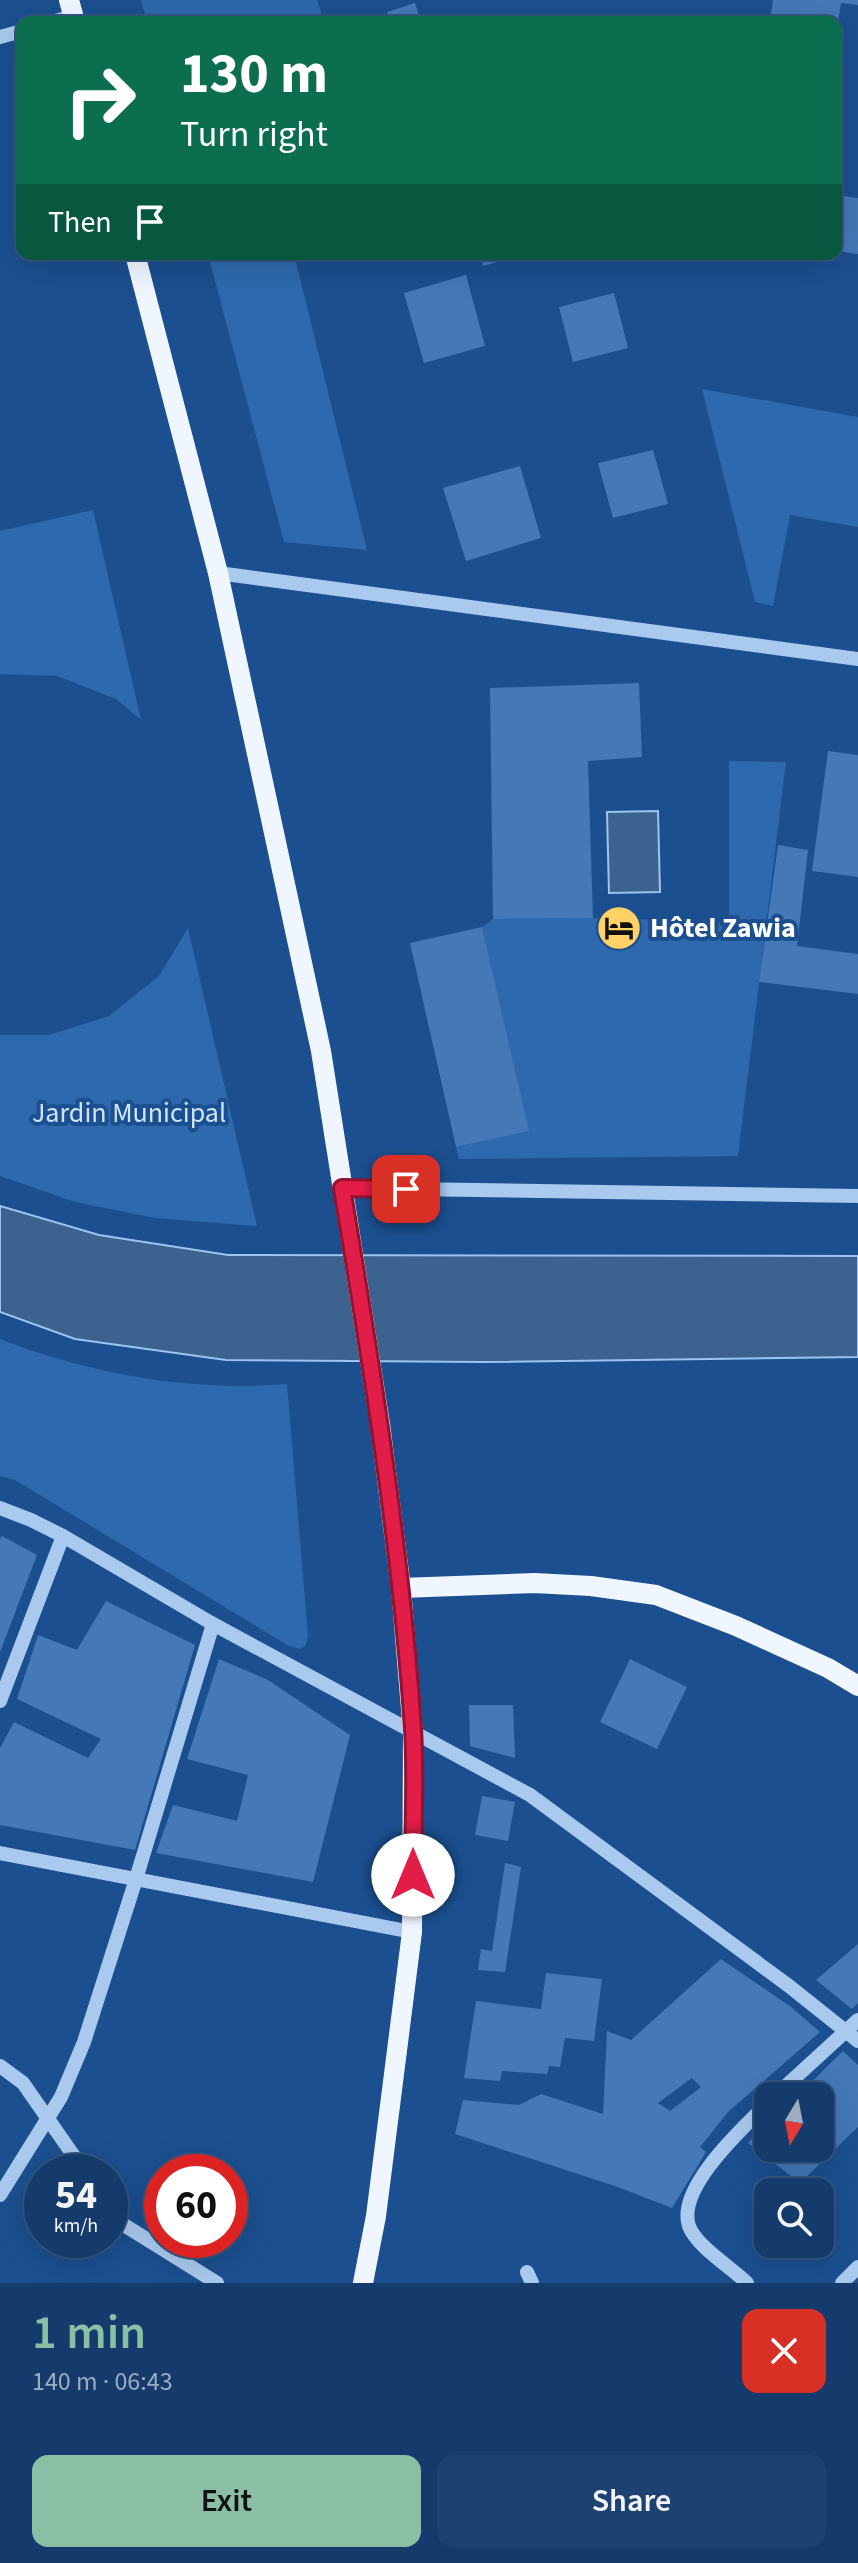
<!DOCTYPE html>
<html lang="en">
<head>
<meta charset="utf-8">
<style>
  body { margin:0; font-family:"Source Sans 3",sans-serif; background:#1d4271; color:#f1f3f6; height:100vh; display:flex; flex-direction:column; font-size:30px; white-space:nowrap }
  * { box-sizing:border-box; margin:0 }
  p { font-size:26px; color:#9dadc1 }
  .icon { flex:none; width:44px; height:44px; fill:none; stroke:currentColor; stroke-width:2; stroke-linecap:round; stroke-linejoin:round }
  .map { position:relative; height:2283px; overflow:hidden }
  .details { display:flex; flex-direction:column; background:#143b6b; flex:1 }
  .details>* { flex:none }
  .top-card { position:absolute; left:16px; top:16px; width:826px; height:244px; border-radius:16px; box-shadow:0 8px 32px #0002,0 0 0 2px #33557e; background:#0b6e4f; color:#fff; overflow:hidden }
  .needle { width:52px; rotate:190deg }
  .buttons { position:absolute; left:754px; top:2082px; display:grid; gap:16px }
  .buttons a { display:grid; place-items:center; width:80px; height:80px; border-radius:16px; background:#143b6b; box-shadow:0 8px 32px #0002,0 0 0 2px #33557e; font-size:40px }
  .speed { position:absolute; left:24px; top:2154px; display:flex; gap:16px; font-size:40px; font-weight:700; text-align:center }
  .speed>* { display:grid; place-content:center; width:104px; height:104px; border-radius:50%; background:#143b6b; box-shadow:0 8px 32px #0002,0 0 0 2px #33557e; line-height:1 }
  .speed small { font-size:20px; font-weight:400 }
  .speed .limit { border:12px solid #d22; background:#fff; color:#111 }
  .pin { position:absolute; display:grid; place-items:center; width:68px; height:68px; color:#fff; margin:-34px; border-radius:16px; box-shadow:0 4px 12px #0006 }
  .me { position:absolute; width:88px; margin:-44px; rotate:0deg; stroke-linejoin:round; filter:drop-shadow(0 0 6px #0008) }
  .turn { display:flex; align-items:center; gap:28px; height:168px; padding:0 32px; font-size:36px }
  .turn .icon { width:104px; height:104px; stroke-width:2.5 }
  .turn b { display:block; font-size:56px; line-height:68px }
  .then { display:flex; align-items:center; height:76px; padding:0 32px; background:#0003; gap:16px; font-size:30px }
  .round { display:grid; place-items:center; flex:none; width:84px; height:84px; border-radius:16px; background:#1d4271 }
  .overview { display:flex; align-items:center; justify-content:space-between; height:136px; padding:0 32px }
  h1 { font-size:48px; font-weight:600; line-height:60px; color:#8abfa5 }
  .cta { display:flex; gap:16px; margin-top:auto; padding:16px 32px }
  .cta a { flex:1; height:92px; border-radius:16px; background:#8abfa5; color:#111; font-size:32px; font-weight:600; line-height:92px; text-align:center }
  .cta a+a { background:#1d4271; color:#f1f3f6 }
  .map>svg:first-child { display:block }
</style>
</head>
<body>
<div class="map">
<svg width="858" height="2283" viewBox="0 0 858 2283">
  <rect width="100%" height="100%" fill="#1b4f8f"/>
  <!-- green -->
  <g fill="#2e69ad">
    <path d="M141,0H317L324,22H147Z"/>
    <path d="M208,254H294L367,550L284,542Z"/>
    <path d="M702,389L858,417V527L790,515L773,606L755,602Z"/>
    <path d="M93,510L141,720L116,699L57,676L0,674V531Z"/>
    <path d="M729,761L786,762L738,1156L459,1159L456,1147L528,1131L482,927L493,919L593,918L729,922Z"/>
    <path d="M188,928L257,1226L155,1218L75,1202L0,1176V1035H49L109,1016L159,976Z"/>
    <path d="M0,1339C90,1374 191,1392 287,1384L308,1636L306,1645L300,1649L289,1646L15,1480L0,1476Z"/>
  </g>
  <!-- water -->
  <g fill="#3c6290" stroke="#9cc4f0" stroke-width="2">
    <path d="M658,811L660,892L609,893L607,812Z"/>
    <path d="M0,1206L99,1235L228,1255L858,1256V1357L482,1362L226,1360L75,1339L0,1312Z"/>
  </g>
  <!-- building -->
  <g fill="#4478b7" fill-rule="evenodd">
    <path d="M773,0H858V5L841,3L838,22H770Z"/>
    <path d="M415,3L421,22H391L387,12Z"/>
    <path d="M836,195L858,198V254L836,251Z"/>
    <path d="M480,254H523V255L483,266Z"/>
    <path d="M466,275L485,346L424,363L404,293Z"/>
    <path d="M614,293L628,348L573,362L559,307Z"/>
    <path d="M653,450L668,504L613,518L598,463Z"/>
    <path d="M520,466L541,538L466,561L443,488Z"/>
    <path d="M639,683L642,757L588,761L593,918L493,919L490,688Z"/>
    <path d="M828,751L858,755V877L812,871Z"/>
    <path d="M778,845L808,850L797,946L858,954V994L759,982Z"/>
    <path d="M482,927L529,1131L456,1147L410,943Z"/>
    <path d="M2,1536L37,1555L0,1652V1539Z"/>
    <path d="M106,1601L195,1645L135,1850L0,1825V1748L14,1722L88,1758L101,1739L17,1699L38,1635L77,1650Z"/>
    <path d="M219,1659L268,1680L350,1735L313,1882L156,1853L173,1805L237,1821L248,1775L187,1759Z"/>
    <path d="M630,1659L687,1687L657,1749L600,1722Z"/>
    <path d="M469,1705H513L515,1758L470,1746Z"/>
    <path d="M482,1796L515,1802L508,1841L475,1835Z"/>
    <path d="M505,1863L521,1867L505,1972L478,1970L481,1949L492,1951Z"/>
    <path d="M858,1944V2003L852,2009L816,1980Z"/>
    <path d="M721,1959L791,2007L820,2032L728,2112L700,2147L706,2152L672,2208L615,2186L455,2134L463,2100L519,2105L541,2094L603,2114L607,2031L631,2040ZM692,2078L701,2087L670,2111L658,2103Z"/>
    <path d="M546,1973L602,1979L594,2041L565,2038L560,2067L549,2066L547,2074L502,2071L500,2081L464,2078L476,2001L541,2009Z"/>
    <path d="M843,2051L858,2065V2127L800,2183L748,2143L768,2123V2148H820V2096H797Z"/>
  </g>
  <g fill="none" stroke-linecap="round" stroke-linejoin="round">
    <!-- minor -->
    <g stroke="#a9c9ee" stroke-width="14">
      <path d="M52,22L73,16"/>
      <path d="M0,37L22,31"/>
      <path d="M218,573L858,659"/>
      <path d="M342,1188L858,1196"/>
      <path d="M0,1508L31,1520L63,1536L213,1624L530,1795L789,1986L858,2041"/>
      <path d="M0,1701L63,1536"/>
      <path d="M0,1853L412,1932"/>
      <path d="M0,2066L23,2083L85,2172"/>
      <path d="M775,2096L858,2020"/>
      <path d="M0,2195L61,2097L84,2042L136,1879L213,1624"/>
      <path d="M110,2207L124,2225L217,2283"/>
      <path d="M527,2272L532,2283"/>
      <path d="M747,2283C732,2268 696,2246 689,2226C676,2188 744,2127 768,2103"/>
      <path d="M842,2283L858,2267"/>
    </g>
    <!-- major -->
    <g stroke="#f0f6ff" stroke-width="20">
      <path d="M69,0L75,22"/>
      <path d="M135,254L218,573L321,1051L380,1424L401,1588L413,1733L412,1932L376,2216L363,2283"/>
      <path d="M401,1588L534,1583L591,1586L656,1595L736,1626L828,1668L858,1686"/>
    </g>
  </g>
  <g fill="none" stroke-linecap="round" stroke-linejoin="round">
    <!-- route casing -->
    <g stroke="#92132f" stroke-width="20">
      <path id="route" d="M406,1189L342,1188C372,1368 401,1548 413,1729C416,1778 413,1827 413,1875"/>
    </g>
    <!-- route -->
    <use href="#route" stroke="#e11d48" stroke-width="14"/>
  </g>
  <!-- icons -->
  <defs>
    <g id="hotel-disc" transform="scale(2.3)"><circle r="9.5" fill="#ffd166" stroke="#1b4f8f"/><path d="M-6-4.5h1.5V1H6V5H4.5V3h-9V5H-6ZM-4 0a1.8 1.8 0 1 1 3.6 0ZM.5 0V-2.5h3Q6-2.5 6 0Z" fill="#111"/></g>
  </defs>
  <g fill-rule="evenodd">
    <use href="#hotel-disc" x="619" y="928"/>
  </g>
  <g text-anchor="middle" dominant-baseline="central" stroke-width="8" stroke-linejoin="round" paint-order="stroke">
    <!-- poi labels -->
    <g font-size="28" font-weight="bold" fill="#fff" stroke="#1b4f8f" text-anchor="start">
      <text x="650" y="928">Hôtel Zawia</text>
    </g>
    <!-- park labels -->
    <g font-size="28" fill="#cfe3fa" stroke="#1b4f8f">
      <text x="129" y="1113">Jardin Municipal</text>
    </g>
  </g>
</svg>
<div class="buttons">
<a><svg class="needle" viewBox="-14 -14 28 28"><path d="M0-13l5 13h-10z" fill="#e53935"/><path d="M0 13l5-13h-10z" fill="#9dadc1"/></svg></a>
<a><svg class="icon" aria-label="search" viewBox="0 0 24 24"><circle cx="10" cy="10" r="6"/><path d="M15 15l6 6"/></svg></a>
</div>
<div class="speed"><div>54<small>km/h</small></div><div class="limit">60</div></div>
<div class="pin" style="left:406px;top:1189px;background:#d93025"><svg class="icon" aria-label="arrive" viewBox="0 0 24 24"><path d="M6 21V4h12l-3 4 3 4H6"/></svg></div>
<svg class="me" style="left:413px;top:1875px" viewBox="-20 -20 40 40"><circle r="19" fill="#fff"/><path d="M0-13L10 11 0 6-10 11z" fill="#e11d48"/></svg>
<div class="top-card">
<div class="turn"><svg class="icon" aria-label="right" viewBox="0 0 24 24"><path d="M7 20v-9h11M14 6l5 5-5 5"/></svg><div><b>130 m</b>Turn right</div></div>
<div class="then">Then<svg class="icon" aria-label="arrive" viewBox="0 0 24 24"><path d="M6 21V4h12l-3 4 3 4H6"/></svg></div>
</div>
</div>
<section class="details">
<div class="overview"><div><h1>1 min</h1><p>140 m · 06:43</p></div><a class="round" style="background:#d93025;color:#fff"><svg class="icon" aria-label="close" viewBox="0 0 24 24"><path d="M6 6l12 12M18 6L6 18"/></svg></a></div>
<div class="cta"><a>Exit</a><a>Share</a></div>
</section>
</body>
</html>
